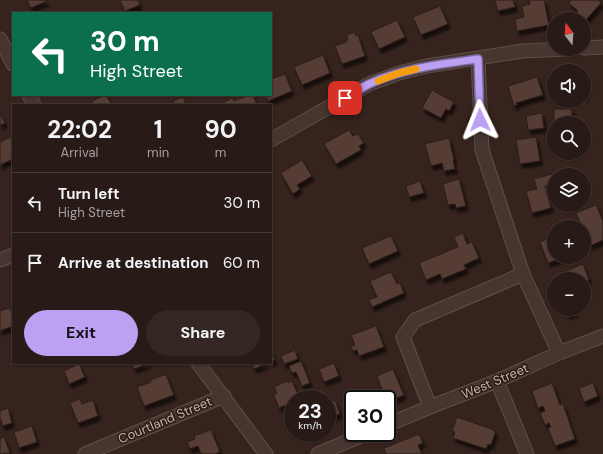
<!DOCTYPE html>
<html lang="en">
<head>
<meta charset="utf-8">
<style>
  body { margin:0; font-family:"DM Sans",sans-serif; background:#342723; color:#f1f3f6; height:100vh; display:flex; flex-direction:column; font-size:15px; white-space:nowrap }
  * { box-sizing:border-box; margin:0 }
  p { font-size:13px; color:#a5a1a1 }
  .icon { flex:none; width:22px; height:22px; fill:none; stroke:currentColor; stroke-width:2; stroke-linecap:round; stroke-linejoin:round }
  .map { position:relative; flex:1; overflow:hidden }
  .side { position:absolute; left:12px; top:104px; width:260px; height:260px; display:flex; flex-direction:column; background:#281a16; border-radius:0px; box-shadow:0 1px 3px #0004,0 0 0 1px #443835 }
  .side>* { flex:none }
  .hud { position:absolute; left:12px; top:12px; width:260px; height:84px; border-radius:0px; box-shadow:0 1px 3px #0004,0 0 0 1px #443835; background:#0b6e4f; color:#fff; overflow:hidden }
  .needle { width:26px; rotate:343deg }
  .controls { position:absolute; left:547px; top:12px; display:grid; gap:8px }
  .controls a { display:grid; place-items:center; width:44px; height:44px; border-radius:50%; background:#281a16; box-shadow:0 1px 3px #0004,0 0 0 1px #443835; font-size:20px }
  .speed { position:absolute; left:284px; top:390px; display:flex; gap:8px; font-size:20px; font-weight:700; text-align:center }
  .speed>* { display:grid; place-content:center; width:52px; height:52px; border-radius:50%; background:#281a16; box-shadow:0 1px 3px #0004,0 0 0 1px #443835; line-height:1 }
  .speed small { font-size:10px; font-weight:400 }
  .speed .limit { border:2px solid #111; border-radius:6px; background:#fff; color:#111 }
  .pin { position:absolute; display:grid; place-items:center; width:34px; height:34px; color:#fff; margin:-17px; border-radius:8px; box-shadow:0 2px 6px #0006 }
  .me { position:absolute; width:44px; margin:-22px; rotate:358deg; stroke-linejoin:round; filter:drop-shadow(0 0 3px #0008) }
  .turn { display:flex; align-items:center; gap:14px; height:84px; padding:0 12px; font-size:18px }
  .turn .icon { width:52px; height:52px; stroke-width:2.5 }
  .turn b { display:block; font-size:28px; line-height:34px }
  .eta { display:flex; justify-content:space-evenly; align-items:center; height:68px; text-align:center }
  .eta b { font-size:24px; font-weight:700; line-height:28px }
  .button { display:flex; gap:8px; margin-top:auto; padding:8px 12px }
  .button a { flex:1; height:46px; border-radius:24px; background:#bca0f2; color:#111; font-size:16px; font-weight:700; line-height:46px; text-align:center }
  .button a+a { background:#342723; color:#f1f3f6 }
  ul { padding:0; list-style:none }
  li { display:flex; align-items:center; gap:12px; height:60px; padding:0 12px; border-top:1px solid #443835 }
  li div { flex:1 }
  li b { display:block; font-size:15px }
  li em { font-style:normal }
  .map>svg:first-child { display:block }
</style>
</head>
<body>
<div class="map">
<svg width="603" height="454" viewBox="0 0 603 454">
  <defs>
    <filter id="shadow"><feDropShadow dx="2.5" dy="4.5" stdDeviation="1" flood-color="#0009"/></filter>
  </defs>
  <rect width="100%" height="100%" fill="#36231d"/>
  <!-- building -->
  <g fill="#543d35" stroke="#2d1d18" filter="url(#shadow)">
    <path d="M27,0H47V1L31,8Z"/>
    <path d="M120,0H138L140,5L125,11Z"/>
    <path d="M495,0H513L515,7L498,11Z"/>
    <path d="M529,0H544L549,25L517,31L515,19L524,17L522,6L530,4Z"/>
    <path d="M571,0H598L601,3L584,22V19L572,18L578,11L569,3Z"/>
    <path d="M440,6L448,24L421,35L413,17Z"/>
    <path d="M397,20L405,37L379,49L371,32Z"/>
    <path d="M354,32L356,36L358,35L365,56L342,64L335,46L346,42L348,39L347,35Z"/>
    <path d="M323,55L330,73L302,85L294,67Z"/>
    <path d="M285,74L292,91L268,101L266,95H271V79Z"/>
    <path d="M537,77L543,95L516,103L517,105L514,106L508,86Z"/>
    <path d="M584,78H585L586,97H584Z"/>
    <path d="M432,90L454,102L449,111L446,109L441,118L422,108Z"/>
    <path d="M105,95H106L112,105H94L92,101Z"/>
    <path d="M249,95H253L257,105H225L224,102L233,98L234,101Z"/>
    <path d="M183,97L186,105H175L173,101Z"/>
    <path d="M554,109H572V123H554V128Z"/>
    <path d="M0,113L5,123L0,125Z"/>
    <path d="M542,113L544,128L528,130L526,116Z"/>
    <path d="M349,130L353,136L358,134L364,143L359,146L361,150L336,164L324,144Z"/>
    <path d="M13,136V165L11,160L0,165V142Z"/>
    <path d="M536,137L540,161L520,164L516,140Z"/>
    <path d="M449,138L454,160L453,161L455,169L444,171L442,163L431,166L425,144Z"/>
    <path d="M302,160L312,176L297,185L300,189L293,194L281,173Z"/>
    <path d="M552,174L554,184L545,186L551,208L532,213L526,191L537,189L534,179Z"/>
    <path d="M459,179L466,206L456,208L455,204L448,205L443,184Z"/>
    <path d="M420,181L424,193L409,197L406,186Z"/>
    <path d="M596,205L603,221V240L590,246L584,231V227H582L576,213Z"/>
    <path d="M463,233L467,244L472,242L479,258L464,265L466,269L442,279L440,274L426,280L419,263L458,247L454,237Z"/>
    <path d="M391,236L398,251L369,264L362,248Z"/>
    <path d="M554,236V257H564L548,263L540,242Z"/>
    <path d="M583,264L589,280L584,282V279H571L568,270Z"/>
    <path d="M391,272L397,284L400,283L404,293L372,307L369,300L377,297L370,281Z"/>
    <path d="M10,308L13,317V326L0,331V311Z"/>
    <path d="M566,309H574L575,312L568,315Z"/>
    <path d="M376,326L384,347L359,356L357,350L353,351L351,347L355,345L351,335Z"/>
    <path d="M295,350L298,359L284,364L281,356Z"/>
    <path d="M271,351L275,360L271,362Z"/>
    <path d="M301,361L310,383L302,386L296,372L292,373L289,366Z"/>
    <path d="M132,363H150L134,369Z"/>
    <path d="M252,363H268L254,369Z"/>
    <path d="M334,363L339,376L324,382L319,369Z"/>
    <path d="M79,364L85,377L69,384L64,371Z"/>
    <path d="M393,369L404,395L387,402L377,376Z"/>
    <path d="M164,375H166L174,395L144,406L137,387L151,382L150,380Z"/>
    <path d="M287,381L288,383L292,381L300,399H293V402L279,408L274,395L277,393L274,387Z"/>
    <path d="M552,383L560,405L563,404L575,439L555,446L548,428L551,427L549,423L545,425L540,413L545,411L543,406L538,408L532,391Z"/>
    <path d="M593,383L598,396L584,402L579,388Z"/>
    <path d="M80,399L82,404L93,400L98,416L78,423L70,403Z"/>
    <path d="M335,400L340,414L331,417L327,403Z"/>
    <path d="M8,408L12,423L3,426L0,418V411Z"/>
    <path d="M457,417L494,430L495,433L491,445L488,444L486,449L453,438L455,432L452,431Z"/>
    <path d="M32,426L37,442L19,448L14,432Z"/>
    <path d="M211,430L220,452L215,454H201L198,446L190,449L187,442L195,439L194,436Z"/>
    <path d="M419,434L423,443L418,445L422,454H386L384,448Z"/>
    <path d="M4,437L10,453L0,454V439Z"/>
  </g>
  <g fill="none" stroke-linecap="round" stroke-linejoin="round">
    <!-- street casing -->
    <g stroke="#5f4e48" stroke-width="15">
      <g id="street">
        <path d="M0,39L13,64"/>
        <path d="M584,48L603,47"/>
        <path d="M478,59L482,150L523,274L559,353"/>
        <path d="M29,95L34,105"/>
        <path d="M271,140L369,84L399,73L427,66L523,51L568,49"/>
        <path d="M0,260L13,255"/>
        <path d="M198,363L266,454"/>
        <path d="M497,381L527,454"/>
        <path d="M430,407L403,337L415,320L523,274"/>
        <path d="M387,425L430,407L497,381L559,353L603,336"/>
        <path d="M85,454L224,396"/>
        <path d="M318,454L368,433"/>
      </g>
    </g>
    <!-- street -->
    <use href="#street" stroke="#473630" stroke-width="13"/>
  </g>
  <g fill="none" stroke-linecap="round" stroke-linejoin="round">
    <!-- route casing -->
    <g stroke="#7a689d" stroke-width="10">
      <path id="route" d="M345,98C353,94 361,88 369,84C404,68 441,64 478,59L480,120"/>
    </g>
    <!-- route -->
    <use href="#route" stroke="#bca0f2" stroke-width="7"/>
    <!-- slow -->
    <path stroke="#f59e0b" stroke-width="7" d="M378,81L399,73L416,69"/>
  </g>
  <g text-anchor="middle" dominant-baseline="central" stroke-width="3" stroke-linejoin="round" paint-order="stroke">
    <!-- street labels -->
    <g font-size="13" fill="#c4b1a9" stroke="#2b1b16">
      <text transform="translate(495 381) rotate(-23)">West Street</text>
      <text transform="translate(165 420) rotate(-23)">Courtland Street</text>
    </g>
  </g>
</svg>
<div class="controls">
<a><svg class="needle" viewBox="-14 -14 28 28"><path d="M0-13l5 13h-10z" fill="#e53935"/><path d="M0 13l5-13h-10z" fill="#a5a1a1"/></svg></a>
<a><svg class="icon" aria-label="sound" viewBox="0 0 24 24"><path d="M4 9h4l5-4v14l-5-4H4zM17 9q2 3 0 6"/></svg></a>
<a><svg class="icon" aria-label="search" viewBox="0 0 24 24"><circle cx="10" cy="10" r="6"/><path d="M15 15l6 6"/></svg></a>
<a><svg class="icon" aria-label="layers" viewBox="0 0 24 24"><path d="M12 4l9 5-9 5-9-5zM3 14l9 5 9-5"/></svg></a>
<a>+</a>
<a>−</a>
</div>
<div class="speed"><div>23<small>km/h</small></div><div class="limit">30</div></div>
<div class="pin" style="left:345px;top:98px;background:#d93025"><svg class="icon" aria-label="arrive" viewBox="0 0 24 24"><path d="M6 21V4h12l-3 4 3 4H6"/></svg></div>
<svg class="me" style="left:480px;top:120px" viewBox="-20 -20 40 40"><path d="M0-17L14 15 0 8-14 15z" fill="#bca0f2" stroke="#fff" stroke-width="4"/></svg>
<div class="hud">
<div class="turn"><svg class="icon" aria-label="left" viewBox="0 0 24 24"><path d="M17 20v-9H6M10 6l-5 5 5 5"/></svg><div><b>30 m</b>High Street</div></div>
</div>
<section class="side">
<div class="eta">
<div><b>22:02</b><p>Arrival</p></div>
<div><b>1</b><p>min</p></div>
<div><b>90</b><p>m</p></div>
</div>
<ul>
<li><svg class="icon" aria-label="left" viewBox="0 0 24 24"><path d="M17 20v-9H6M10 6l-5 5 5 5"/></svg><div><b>Turn left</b><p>High Street</p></div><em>30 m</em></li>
<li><svg class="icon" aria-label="arrive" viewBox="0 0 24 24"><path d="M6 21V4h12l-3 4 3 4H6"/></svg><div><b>Arrive at destination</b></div><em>60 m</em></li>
</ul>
<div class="button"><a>Exit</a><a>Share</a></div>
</section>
</div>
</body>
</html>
